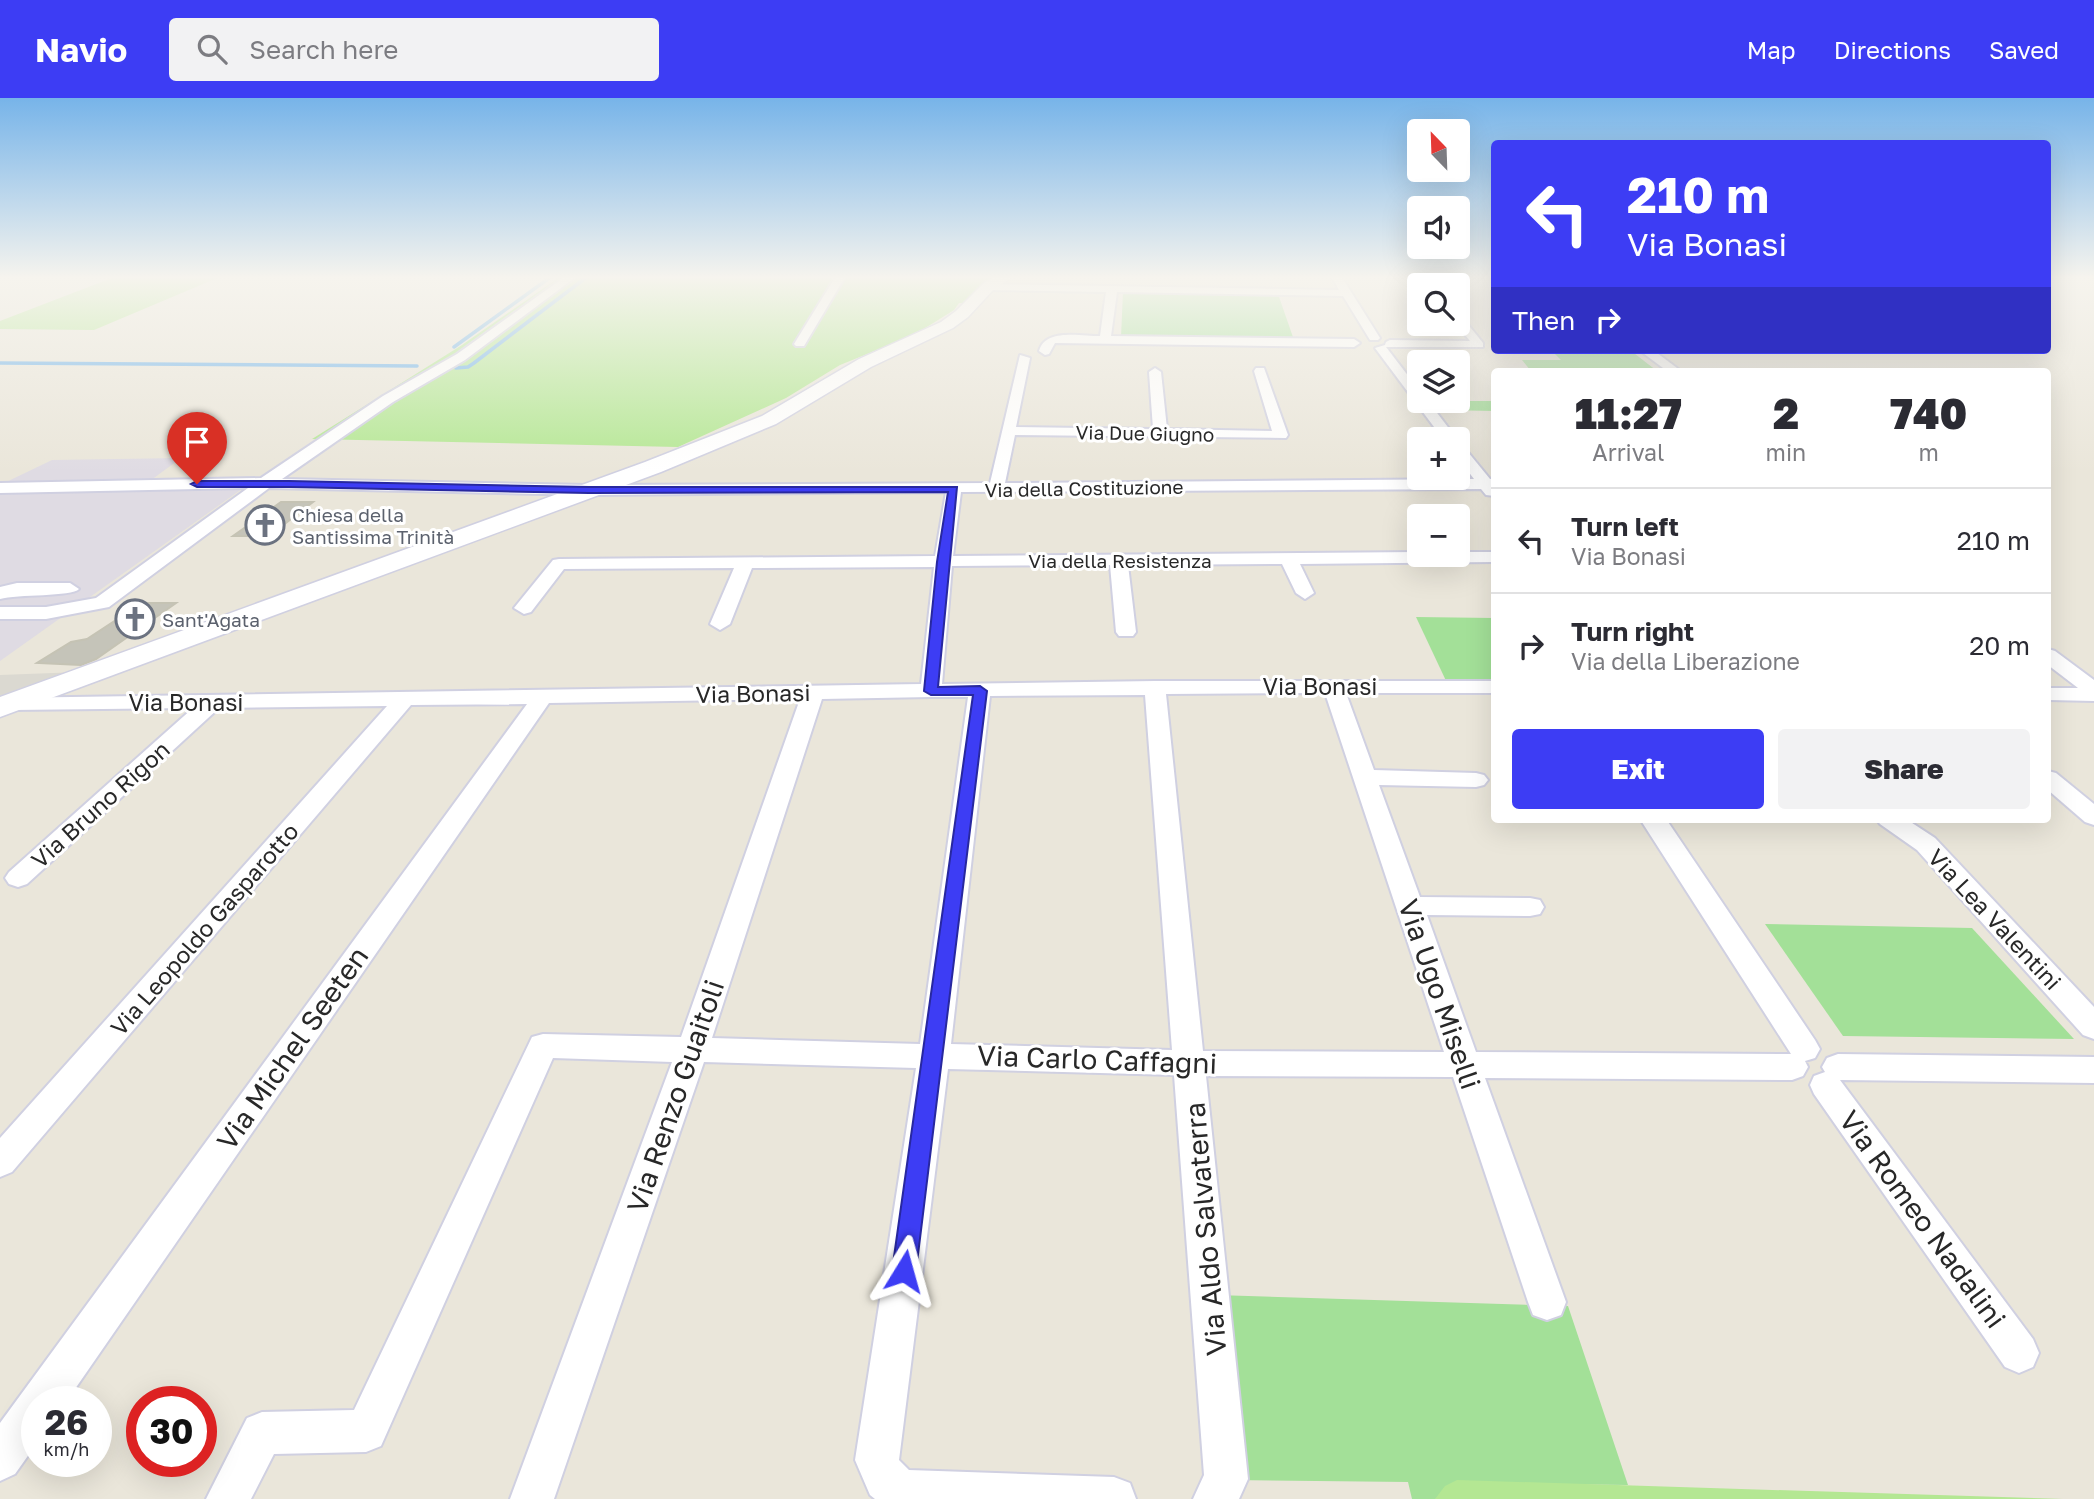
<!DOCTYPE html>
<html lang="en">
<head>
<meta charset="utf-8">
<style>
  body { margin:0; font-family:"Golos Text",sans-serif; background:#f2f2f3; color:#2b2b33; height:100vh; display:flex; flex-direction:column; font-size:26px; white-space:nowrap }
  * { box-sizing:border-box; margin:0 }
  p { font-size:23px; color:#7c7c81 }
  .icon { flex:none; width:38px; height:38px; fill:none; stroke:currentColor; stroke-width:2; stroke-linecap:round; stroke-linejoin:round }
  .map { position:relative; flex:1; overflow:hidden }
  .panel { position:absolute; left:1491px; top:270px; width:560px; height:455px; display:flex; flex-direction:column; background:#fff; border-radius:7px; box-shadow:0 7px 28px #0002 }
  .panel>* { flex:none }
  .banner { position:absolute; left:1491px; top:42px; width:560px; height:214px; border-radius:7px; box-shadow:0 7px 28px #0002; background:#3d3df4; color:#fff; overflow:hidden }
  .needle { width:46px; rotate:337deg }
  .tools { position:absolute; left:1407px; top:21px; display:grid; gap:14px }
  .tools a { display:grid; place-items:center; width:63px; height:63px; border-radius:7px; background:#fff; box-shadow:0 7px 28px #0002; font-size:35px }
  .speed { position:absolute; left:21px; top:1288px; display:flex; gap:14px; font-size:35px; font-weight:700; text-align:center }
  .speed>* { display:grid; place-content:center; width:91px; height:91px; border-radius:50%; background:#fff; box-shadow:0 7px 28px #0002; line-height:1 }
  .speed small { font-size:18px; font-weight:400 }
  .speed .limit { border:10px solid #d22; background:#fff; color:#111 }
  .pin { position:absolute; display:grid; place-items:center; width:60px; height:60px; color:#fff; margin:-72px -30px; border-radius:50% 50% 50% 0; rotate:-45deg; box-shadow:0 0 7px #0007 }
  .pin .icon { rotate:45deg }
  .me { position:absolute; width:77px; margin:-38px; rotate:8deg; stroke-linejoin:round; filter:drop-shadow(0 0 5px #0008) }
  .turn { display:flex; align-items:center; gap:24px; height:147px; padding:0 21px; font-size:32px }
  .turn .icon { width:91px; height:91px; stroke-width:2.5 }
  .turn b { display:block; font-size:49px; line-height:60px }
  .then { display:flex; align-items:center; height:66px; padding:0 21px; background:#0003; gap:14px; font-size:26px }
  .eta { display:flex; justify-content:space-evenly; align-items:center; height:119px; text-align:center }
  .eta b { font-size:42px; font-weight:800; line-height:49px }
  .button { display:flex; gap:14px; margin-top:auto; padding:14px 21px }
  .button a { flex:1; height:80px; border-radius:7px; background:#3d3df4; color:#fff; font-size:28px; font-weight:800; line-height:80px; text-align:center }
  .button a+a { background:#f2f2f3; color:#2b2b33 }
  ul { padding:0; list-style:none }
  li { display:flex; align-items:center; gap:21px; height:105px; padding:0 21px; border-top:2px solid #e1e1e2 }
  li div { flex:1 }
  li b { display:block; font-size:26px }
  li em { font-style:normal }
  header { display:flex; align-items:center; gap:42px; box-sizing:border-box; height:98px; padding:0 35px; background:#3d3df4; color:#fff }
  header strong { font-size:33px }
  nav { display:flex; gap:38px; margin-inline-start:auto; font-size:24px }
  .search { width:490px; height:63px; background:#f2f2f3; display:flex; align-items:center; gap:18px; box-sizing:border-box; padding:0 24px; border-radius:7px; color:#7c7c81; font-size:26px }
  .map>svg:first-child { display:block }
</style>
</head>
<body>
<header>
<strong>Navio</strong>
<div class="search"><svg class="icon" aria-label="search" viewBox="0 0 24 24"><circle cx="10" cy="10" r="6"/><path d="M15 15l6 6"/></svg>Search here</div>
<nav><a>Map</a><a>Directions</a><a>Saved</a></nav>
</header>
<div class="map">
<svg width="2094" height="1401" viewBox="0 0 2094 1401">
  <rect width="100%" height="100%" fill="#eae6da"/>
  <!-- industrial -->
  <path fill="#dfdbe3" d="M181,360L147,385L253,383L0,563V387L52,362Z"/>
  <!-- green -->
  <g fill="#a3e098">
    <path d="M1123,194L1278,196L1294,242L1121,239Z"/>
    <path d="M1551,252H1630L1657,273H1531L1522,262H1561Z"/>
    <path d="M1435,303H1494V313L1443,312Z"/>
    <path d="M1416,519L1494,520V587H1448Z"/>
    <path d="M1765,826L1972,830L2074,941L1843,938Z"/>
    <path d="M1216,1197L1568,1208L1628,1387L1465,1385L1467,1401H1412L1408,1384L1232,1382Z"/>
  </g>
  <!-- pitch -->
  <g fill="#b4e793">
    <path d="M117,178H222L94,232L0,231V223Z"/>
    <path d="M561,178H1010L996,185L976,206L959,205L954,212L914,237L840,267L786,300L678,349L312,341L462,247Z"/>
    <path d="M1457,1382L2063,1401H1435L1445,1388Z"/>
  </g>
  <!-- plaza -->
  <path fill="#dbd9d1" d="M80,574L0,602V577Z"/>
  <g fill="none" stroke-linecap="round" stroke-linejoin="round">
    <!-- stream -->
    <g stroke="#6fb3ea" stroke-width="3.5">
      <path d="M454,249L552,178"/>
      <path d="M0,265L417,268"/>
      <path d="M456,270L468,269L474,265L588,178"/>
    </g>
  </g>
  <!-- building -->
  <g fill="#c5c4b9" stroke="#c5c3b4" stroke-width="2">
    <path d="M281,404H313L269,438H233Z"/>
    <path d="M142,505H176L96,561L81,567L37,565L71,544L87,541Z"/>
  </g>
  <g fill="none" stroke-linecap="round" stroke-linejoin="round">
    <!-- street casing -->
    <g stroke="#d0d0e1" stroke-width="4">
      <g id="street">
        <path d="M566,178H577L465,262L393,304L282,381L589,387L990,385L1020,257L1030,260L1016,329L1153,331L1149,274L1155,270L1161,274L1167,331L1272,333L1254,273L1256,270H1264L1288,337L1286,340L1015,337L1005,385L1474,381L1458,360V347L1463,348L1490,381H1494V398L1486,397L1481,391L961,394L953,458L1419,454V457H1458V454H1494V464L1300,466L1314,495L1305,501L1296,495L1282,466L1128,467L1136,534L1133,538H1119L1116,534L1110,467L952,468L942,586L1155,583H1494V595H1346L1374,672L1476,675L1484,677L1488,682L1484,687L1476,689L1379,687L1420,799L1530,800L1540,802L1544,809L1540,816L1530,818L1427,817L1476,954L1791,956L1640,721H1666L1815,942L1820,951L1815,960L1805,963L1808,969L1803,978L1792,982L1485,980L1566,1204L1561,1217L1547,1222L1533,1217L1528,1204L1453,979L1206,978L1248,1381L1239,1401H1193L1204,1377L1174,977L948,971L899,1362L909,1372L1114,1379L1130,1385L1136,1401H875L870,1397L855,1362L916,970L704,964L554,1401H510L672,964L553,960L381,1348L366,1354L274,1356L251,1401H206L247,1320L262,1314L354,1312L532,939L543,936L681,939L800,601L549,605L66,1304H37V1345L15,1376L0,1383V1325L527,606L411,607L12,1074L0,1079V1040L387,608L219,610L27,786L18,789L9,786L5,780L9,774L193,610L12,612L4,610L1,605L4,600L921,586L934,469L752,470L730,526L720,532L710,526L734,470L564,471L531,514L524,516L514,510L553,462L559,461L935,458L946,394L589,397L269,390L109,509L46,521H0V509H46L96,500L248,390L0,395V385L261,380L383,298L457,256ZM1325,595L1444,954L1203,953L1166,596ZM1145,597L1172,952L951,946L990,598ZM932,599H968L920,946L712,940L822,601Z"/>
        <path d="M836,178L845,179L804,248H796L794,246Z"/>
        <path d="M1338,178L1343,181L1380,240L1378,242H1370L1343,198L1117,194L1111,238L1354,241L1360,245L1354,249L1055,245L1049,256L1045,257L1039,253C1045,230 1081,238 1100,238L1106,194L988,192L983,189L988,186L1339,192L1333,181Z"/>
        <path d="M1417,178H1427L1435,187H1425Z"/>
        <path d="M1458,218L1462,219L1483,245V249H1386L1419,292V303H1428L1457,341H1443L1375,250L1385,247L1386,244L1390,242L1470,243L1456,226Z"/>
        <path d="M1639,252H1653L1681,273H1667Z"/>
        <path d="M17,485H70L79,491C72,499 17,496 0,501V489Z"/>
        <path d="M2048,551L2055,553L2094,582V603L2048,602V590H2078L2048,567Z"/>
        <path d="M2048,673L2056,675L2094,706V727L2085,724L2048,692Z"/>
        <path d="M1876,721H1906L1935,740L2094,909V941L2083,937L1917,752L1880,726Z"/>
        <path d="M1838,956L2094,959V985L1840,982L2033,1241L2039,1255L2033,1269L2019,1275L2005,1269L1814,996L1810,987L1814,978L1825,974L1822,969L1827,960Z"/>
      </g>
    </g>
    <!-- secondary casing -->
    <g stroke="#d0d0e1" stroke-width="3">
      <path id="secondary" d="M997,178H1014L994,191L968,219L953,230L871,269L776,326L661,374L0,619V599L645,364L762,318L859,261L941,224L956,213L984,185Z"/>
    </g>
    <!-- street -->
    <use href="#street" fill="#fff" fill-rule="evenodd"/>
    <!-- secondary -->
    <use href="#secondary" fill="#fff" fill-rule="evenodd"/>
  </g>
  <!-- sky -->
  <linearGradient id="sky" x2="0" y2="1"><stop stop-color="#77b4e9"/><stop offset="0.48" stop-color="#f6f4ee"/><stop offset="1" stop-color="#f6f4ee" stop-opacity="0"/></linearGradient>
  <rect width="2094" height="374" fill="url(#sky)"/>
  <!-- route -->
  <path fill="#3d3df4" stroke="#28289f" stroke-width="2" d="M289,383L589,389H957L938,589L980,588L987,593L916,1173L913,1181L904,1184L895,1181L892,1173L973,597H931L924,593L937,464L948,394L589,395L289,389H197L191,386L197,383Z"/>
  <!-- icons -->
  <defs>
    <g id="church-ring" transform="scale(2.0125)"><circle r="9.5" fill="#fff" stroke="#6b7280" stroke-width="1.5"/><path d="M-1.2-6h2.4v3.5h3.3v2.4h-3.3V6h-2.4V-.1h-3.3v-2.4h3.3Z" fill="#6b7280"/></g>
  </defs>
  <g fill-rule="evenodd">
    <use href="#church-ring" x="265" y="427"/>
    <use href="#church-ring" x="135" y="521"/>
  </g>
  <g text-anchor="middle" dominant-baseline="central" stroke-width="6" stroke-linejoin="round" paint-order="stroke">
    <!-- far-street labels -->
    <g font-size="19" fill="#282828" stroke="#fff">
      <text transform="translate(1145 335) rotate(1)">Via Due Giugno</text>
      <text transform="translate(1084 390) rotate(-1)">Via della Costituzione</text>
      <text x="1120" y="462">Via della Resistenza</text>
    </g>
    <!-- far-worship labels -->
    <g font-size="19" fill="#5b616d" stroke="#fff" text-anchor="start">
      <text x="292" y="416">Chiesa della<tspan x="292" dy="22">Santissima Trinità</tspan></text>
      <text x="162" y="521">Sant'Agata</text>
    </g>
    <!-- street labels -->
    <g font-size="23" fill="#282828" stroke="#fff">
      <text x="1320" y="588">Via Bonasi</text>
      <text transform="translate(753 595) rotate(-1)">Via Bonasi</text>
      <text x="186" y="604">Via Bonasi</text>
      <text transform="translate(100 706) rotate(-42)">Via Bruno Rigon</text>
      <text transform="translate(1995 821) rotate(47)">Via Lea Valentini</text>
      <text transform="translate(204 831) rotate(-49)">Via Leopoldo Gasparotto</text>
    </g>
    <!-- near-street labels -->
    <g font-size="28" fill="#282828" stroke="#fff">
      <text transform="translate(1440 896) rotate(71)">Via Ugo Miselli</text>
      <text transform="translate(292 950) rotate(-55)">Via Michel Seeten</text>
      <text transform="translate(1097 961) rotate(2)">Via Carlo Caffagni</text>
      <text transform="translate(675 998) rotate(-71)">Via Renzo Guaitoli</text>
      <text transform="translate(1923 1121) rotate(54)">Via Romeo Nadalini</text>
      <text transform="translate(1205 1131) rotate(-95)">Via Aldo Salvaterra</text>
    </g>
  </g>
</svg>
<div class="tools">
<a><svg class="needle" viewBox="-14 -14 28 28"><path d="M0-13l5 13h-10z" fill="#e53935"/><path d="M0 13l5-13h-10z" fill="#7c7c81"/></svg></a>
<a><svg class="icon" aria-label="sound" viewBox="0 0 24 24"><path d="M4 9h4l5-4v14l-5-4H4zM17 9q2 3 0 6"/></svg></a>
<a><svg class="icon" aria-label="search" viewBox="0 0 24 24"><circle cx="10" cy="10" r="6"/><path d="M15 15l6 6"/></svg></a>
<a><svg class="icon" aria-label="layers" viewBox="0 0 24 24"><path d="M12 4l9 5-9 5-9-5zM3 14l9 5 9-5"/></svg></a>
<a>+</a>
<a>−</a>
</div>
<div class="speed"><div>26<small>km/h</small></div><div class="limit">30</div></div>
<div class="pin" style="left:197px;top:386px;background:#d93025"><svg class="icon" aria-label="arrive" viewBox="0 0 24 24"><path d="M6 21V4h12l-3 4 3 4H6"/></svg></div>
<svg class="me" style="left:904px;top:1173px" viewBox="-20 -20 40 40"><path d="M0-17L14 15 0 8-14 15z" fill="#3d3df4" stroke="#fff" stroke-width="4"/></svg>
<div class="banner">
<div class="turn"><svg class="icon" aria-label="left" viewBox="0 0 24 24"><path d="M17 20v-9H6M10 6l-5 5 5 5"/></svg><div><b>210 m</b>Via Bonasi</div></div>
<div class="then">Then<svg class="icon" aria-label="right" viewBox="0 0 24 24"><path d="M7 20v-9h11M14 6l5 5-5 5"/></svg></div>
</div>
<section class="panel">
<div class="eta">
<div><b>11:27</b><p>Arrival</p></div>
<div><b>2</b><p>min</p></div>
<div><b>740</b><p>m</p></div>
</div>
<ul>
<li><svg class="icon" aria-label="left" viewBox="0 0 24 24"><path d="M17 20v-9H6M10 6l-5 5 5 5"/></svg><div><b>Turn left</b><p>Via Bonasi</p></div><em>210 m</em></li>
<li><svg class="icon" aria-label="right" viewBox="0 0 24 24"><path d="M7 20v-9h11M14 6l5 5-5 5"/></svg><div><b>Turn right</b><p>Via della Liberazione</p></div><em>20 m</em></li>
</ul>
<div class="button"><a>Exit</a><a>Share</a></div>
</section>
</div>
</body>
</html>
